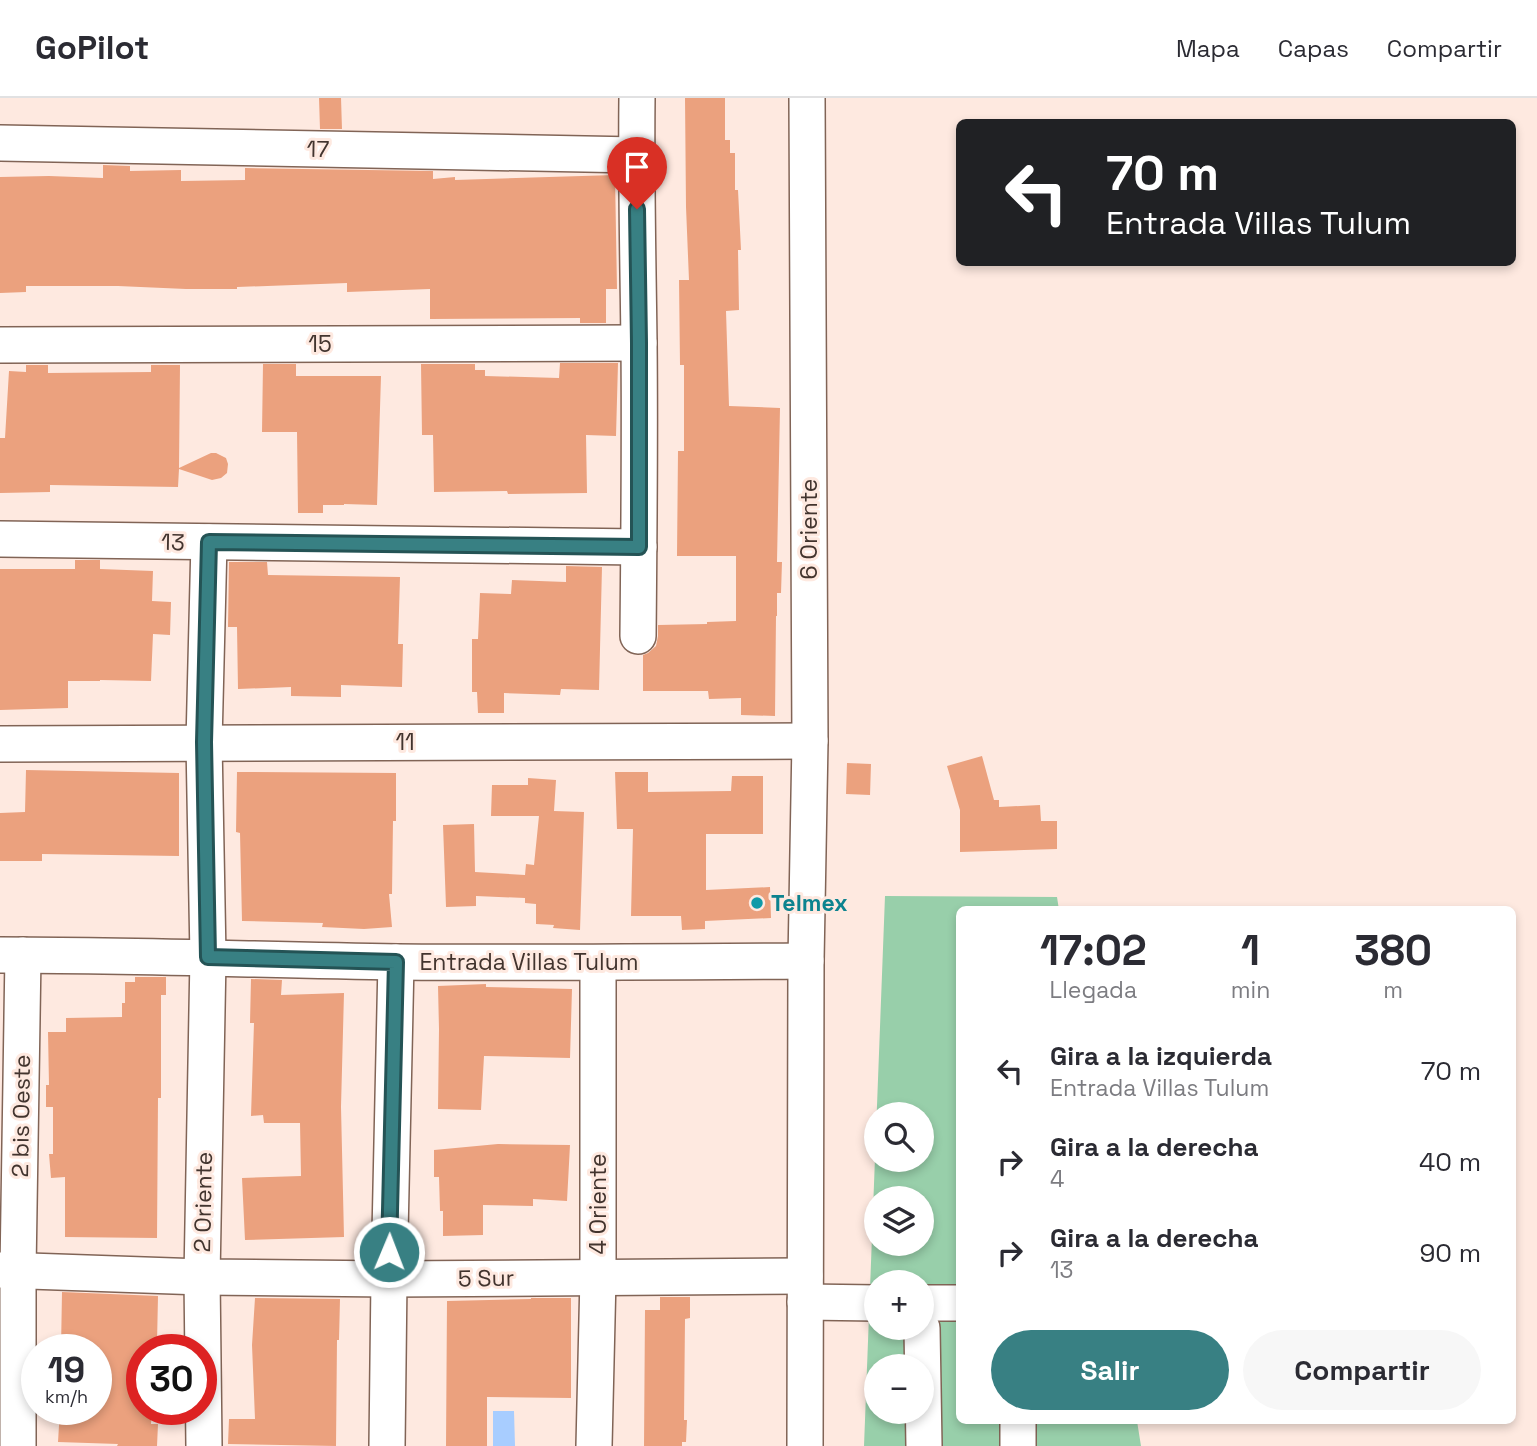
<!DOCTYPE html>
<html lang="es">
<head>
<meta charset="utf-8">
<style>
  body { margin:0; font-family:"Space Grotesk",sans-serif; background:#f7f7f7; color:#2b2b33; height:100vh; display:flex; flex-direction:column; font-size:26px; white-space:nowrap }
  * { box-sizing:border-box; margin:0 }
  p { font-size:23px; color:#7c7c81 }
  .icon { flex:none; width:38px; height:38px; fill:none; stroke:currentColor; stroke-width:2; stroke-linecap:round; stroke-linejoin:round }
  .map { position:relative; flex:1; overflow:hidden }
  .sheet { position:absolute; left:956px; top:808px; width:560px; height:518px; display:flex; flex-direction:column; background:#fff; border-radius:10px; box-shadow:0 4px 10px #0003 }
  .sheet>* { flex:none }
  .hud { position:absolute; left:956px; top:21px; width:560px; height:147px; border-radius:10px; box-shadow:0 4px 10px #0003; background:#202124; color:#fff; overflow:hidden }
  .buttons { position:absolute; left:864px; top:1004px; display:grid; gap:14px }
  .buttons a { display:grid; place-items:center; width:70px; height:70px; border-radius:50%; background:#fff; box-shadow:0 4px 10px #0003; font-size:35px }
  .speed { position:absolute; left:21px; top:1236px; display:flex; gap:14px; font-size:35px; font-weight:700; text-align:center }
  .speed>* { display:grid; place-content:center; width:91px; height:91px; border-radius:50%; background:#fff; box-shadow:0 4px 10px #0003; line-height:1 }
  .speed small { font-size:18px; font-weight:400 }
  .speed .limit { border:10px solid #d22; background:#fff; color:#111 }
  .pin { position:absolute; display:grid; place-items:center; width:60px; height:60px; color:#fff; margin:-72px -30px; border-radius:50% 50% 50% 0; rotate:-45deg; box-shadow:0 0 7px #0007 }
  .pin .icon { rotate:45deg }
  .me { position:absolute; width:77px; margin:-38px; rotate:1deg; stroke-linejoin:round; filter:drop-shadow(0 0 5px #0008) }
  .turn { display:flex; align-items:center; gap:24px; height:147px; padding:0 35px; font-size:32px }
  .turn .icon { width:91px; height:91px; stroke-width:2.5 }
  .turn b { display:block; font-size:49px; line-height:60px }
  .eta { display:flex; justify-content:space-evenly; align-items:center; height:119px; text-align:center }
  .eta b { font-size:42px; font-weight:800; line-height:49px }
  .cta { display:flex; gap:14px; margin-top:auto; padding:14px 35px }
  .cta a { flex:1; height:80px; border-radius:42px; background:#388083; color:#fff; font-size:28px; font-weight:800; line-height:80px; text-align:center }
  .cta a+a { background:#f7f7f7; color:#2b2b33 }
  ul { padding:0; list-style:none }
  li { display:flex; align-items:center; gap:21px; height:91px; padding:0 35px }
  li div { flex:1 }
  li b { display:block; font-size:26px }
  li em { font-style:normal }
  header { display:flex; align-items:center; gap:42px; box-sizing:border-box; height:98px; padding:0 35px; background:#fff; border-bottom:2px solid #e1e1e2 }
  header strong { font-size:33px }
  nav { display:flex; gap:38px; margin-inline-start:auto; font-size:24px }
  .map>svg:first-child { display:block }
</style>
</head>
<body>
<header>
<strong>GoPilot</strong>
<nav><a>Mapa</a><a>Capas</a><a>Compartir</a></nav>
</header>
<div class="map">
<svg width="1537" height="1348" viewBox="0 0 1537 1348">
  <rect width="100%" height="100%" fill="#fee9e0"/>
  <!-- green -->
  <path fill="#98cfaa" fill-rule="evenodd" d="M885,798L1057,799L1059,812H959V1323H1137L1141,1348H864ZM877,1017H922V1062H877ZM877,1101H922V1146H877ZM877,1185H922V1230H877ZM877,1269H922V1314H877Z"/>
  <!-- water -->
  <path fill="#a8cdff" d="M493,1313H514L515,1348H493Z"/>
  <!-- building -->
  <g fill="#eba17e">
    <path d="M319,0H341L342,31H320Z"/>
    <path d="M685,0H725V42H730V55H735V92H738L741,152H738L739,212L726,213L729,308L780,310L777,464H782L781,495H777V518H776L775,618L741,617V600L709,601L708,593H643V557L648,555L656,548L658,538V527L707,526V524L736,523V458H677L678,353H684V267H680L679,182H689L686,109Z"/>
    <path d="M103,67L130,68V73L181,72V83L245,82V70L433,73V81L455,79V82L615,77L617,191H606V225H580V220L430,221V191L347,194V185L237,189V191H186L118,188H26V194L0,195V79L49,78L103,80Z"/>
    <path d="M560,265H618L616,338L586,337L587,395L508,396L507,393L434,394L433,337H422L421,266H475V272H485V278L559,280Z"/>
    <path d="M263,266H296V278H381L377,407L344,406V407H323V415H298L297,334H262Z"/>
    <path d="M26,267H48V275L151,274V267H180L179,370L211,355H216L226,360L228,366L227,375L221,380L212,382L179,371L178,389L50,387V394L0,395V340H5L9,273L26,274Z"/>
    <path d="M75,462H100V471L153,473L152,503L171,504L170,537L153,536L151,583L100,582V583H68V610L0,612V471H75Z"/>
    <path d="M229,464H267L268,477L400,479L398,546H403L402,589L341,587V599L291,598V589L238,591L237,529H228Z"/>
    <path d="M566,468L602,469L599,592L561,591L560,597L504,595V615H478L477,594H472V541H478L480,495L511,496L512,482L566,484Z"/>
    <path d="M982,658L994,702H999V709L1040,707L1041,723H1057V751L960,754V712L947,668Z"/>
    <path d="M847,665L871,666L870,697L846,696Z"/>
    <path d="M26,672L179,675V758L42,756V763H0V715L25,714Z"/>
    <path d="M237,674L396,675V723H393L392,796H389L392,829L364,831L322,829L323,825L242,823L240,735L236,734Z"/>
    <path d="M615,674H648V694L731,693L732,678H763V736H706V792L770,789L771,820L705,823V831L682,832L681,818H631L633,731H617Z"/>
    <path d="M528,680L556,682L554,713L584,714L580,832L553,830L554,827L536,826V806L525,805V800L476,798V808L446,809L443,727L474,726L475,774L525,777L526,766L534,767L539,718H491L492,687H528Z"/>
    <path d="M135,879H166V897H161V1000H158L157,1140L65,1139V1079L51,1080L49,1056H53V1009H46V987H49L48,934H66V920L122,919V905H125V884H135Z"/>
    <path d="M251,881L282,882L281,897L344,895L341,1009L344,1139L245,1142L242,1080L301,1078L300,1025H264L263,1017L251,1018L254,925H250Z"/>
    <path d="M486,886V889L572,891L570,960L484,958L481,1012L438,1011L439,931L438,888Z"/>
    <path d="M498,1046L570,1047L567,1103L533,1101V1108L483,1107V1137L443,1138V1113H440L439,1079H434V1052Z"/>
    <path d="M62,1194L158,1198L157,1245H155V1251H142V1311H152L151,1326H158L157,1348H117L118,1346L58,1344L60,1311H96V1251H61Z"/>
    <path d="M660,1199H690V1220L685,1221L684,1322H687L686,1344H682V1348H644L645,1212H660Z"/>
    <path d="M255,1200L340,1201L339,1242H337L336,1348L228,1346L229,1321H255L252,1247Z"/>
    <path d="M531,1200H571V1300L487,1299V1348H446L447,1203L531,1201Z"/>
  </g>
  <g fill="none" stroke-linecap="round" stroke-linejoin="round">
    <!-- minor casing -->
    <g stroke="#816456" stroke-width="38">
      <g id="minor">
        <path d="M637,0C636,82 638,163 639,245C640,342 639,440 638,538"/>
        <path d="M0,45L636,57"/>
        <path d="M0,247L639,245"/>
        <path d="M0,441L639,449"/>
        <path d="M0,646L810,643"/>
        <path d="M0,857C133,857 265,862 398,864C534,865 670,864 806,863"/>
        <path d="M0,1172L202,1179L389,1181L805,1178"/>
        <path d="M805,1204L877,1205"/>
        <path d="M922,1205H959"/>
        <path d="M922,1230L924,1348"/>
        <path d="M18,1348V1172L23,857"/>
        <path d="M204,1348L202,1179L208,859L204,644L209,444"/>
        <path d="M387,1348L389,1181L396,864"/>
        <path d="M594,1348L598,1179V865"/>
        <path d="M805,1348L806,863L810,643L807,0"/>
        <path d="M1018,1348V1323"/>
      </g>
    </g>
    <!-- minor -->
    <use href="#minor" stroke="#fff" stroke-width="35"/>
  </g>
  <g fill="none" stroke-linecap="round" stroke-linejoin="round">
    <!-- route casing -->
    <g stroke="#245355" stroke-width="18">
      <path id="route" d="M389,1154L396,864L208,859L204,644L209,444L639,449V245L637,111"/>
    </g>
    <!-- route -->
    <use href="#route" stroke="#388083" stroke-width="12"/>
  </g>
  <!-- markers -->
  <circle fill="#0f9aa8" stroke="#fee9e0" stroke-width="2.5" cx="757" cy="805" r="7"/>
  <g text-anchor="middle" dominant-baseline="central" stroke-width="6" stroke-linejoin="round" paint-order="stroke">
    <!-- street labels -->
    <g font-size="23" fill="#42342e" stroke="#fee9e0">
      <text transform="translate(318 51) rotate(1)">17</text>
      <text x="320" y="246">15</text>
      <text transform="translate(809 431) rotate(-90)">6 Oriente</text>
      <text transform="translate(173 444) rotate(1)">13</text>
      <text x="405" y="644">11</text>
      <text x="529" y="864">Entrada Villas Tulum</text>
      <text transform="translate(21 1018) rotate(-89)">2 bis Oeste</text>
      <text transform="translate(203 1104) rotate(-89)">2 Oriente</text>
      <text transform="translate(598 1106) rotate(-90)">4 Oriente</text>
      <text transform="translate(486 1180) rotate(-1)">5 Sur</text>
    </g>
    <!-- culture labels -->
    <g font-size="23" font-weight="bold" fill="#0d838f" stroke="#fee9e0" text-anchor="start">
      <text x="771" y="805">Telmex</text>
    </g>
  </g>
</svg>
<div class="buttons">
<a><svg class="icon" aria-label="search" viewBox="0 0 24 24"><circle cx="10" cy="10" r="6"/><path d="M15 15l6 6"/></svg></a>
<a><svg class="icon" aria-label="layers" viewBox="0 0 24 24"><path d="M12 4l9 5-9 5-9-5zM3 14l9 5 9-5"/></svg></a>
<a>+</a>
<a>−</a>
</div>
<div class="speed"><div>19<small>km/h</small></div><div class="limit">30</div></div>
<div class="pin" style="left:637px;top:111px;background:#d93025"><svg class="icon" aria-label="arrive" viewBox="0 0 24 24"><path d="M6 21V4h12l-3 4 3 4H6"/></svg></div>
<svg class="me" style="left:389px;top:1154px" viewBox="-20 -20 40 40"><circle r="17" fill="#388083" stroke="#fff" stroke-width="3"/><path d="M0-11L8 9 0 5-8 9z" fill="#fff"/></svg>
<div class="hud">
<div class="turn"><svg class="icon" aria-label="left" viewBox="0 0 24 24"><path d="M17 20v-9H6M10 6l-5 5 5 5"/></svg><div><b>70 m</b>Entrada Villas Tulum</div></div>
</div>
<section class="sheet">
<div class="eta">
<div><b>17:02</b><p>Llegada</p></div>
<div><b>1</b><p>min</p></div>
<div><b>380</b><p>m</p></div>
</div>
<ul>
<li><svg class="icon" aria-label="left" viewBox="0 0 24 24"><path d="M17 20v-9H6M10 6l-5 5 5 5"/></svg><div><b>Gira a la izquierda</b><p>Entrada Villas Tulum</p></div><em>70 m</em></li>
<li><svg class="icon" aria-label="right" viewBox="0 0 24 24"><path d="M7 20v-9h11M14 6l5 5-5 5"/></svg><div><b>Gira a la derecha</b><p>4</p></div><em>40 m</em></li>
<li><svg class="icon" aria-label="right" viewBox="0 0 24 24"><path d="M7 20v-9h11M14 6l5 5-5 5"/></svg><div><b>Gira a la derecha</b><p>13</p></div><em>90 m</em></li>
</ul>
<div class="cta"><a>Salir</a><a>Compartir</a></div>
</section>
</div>
</body>
</html>
